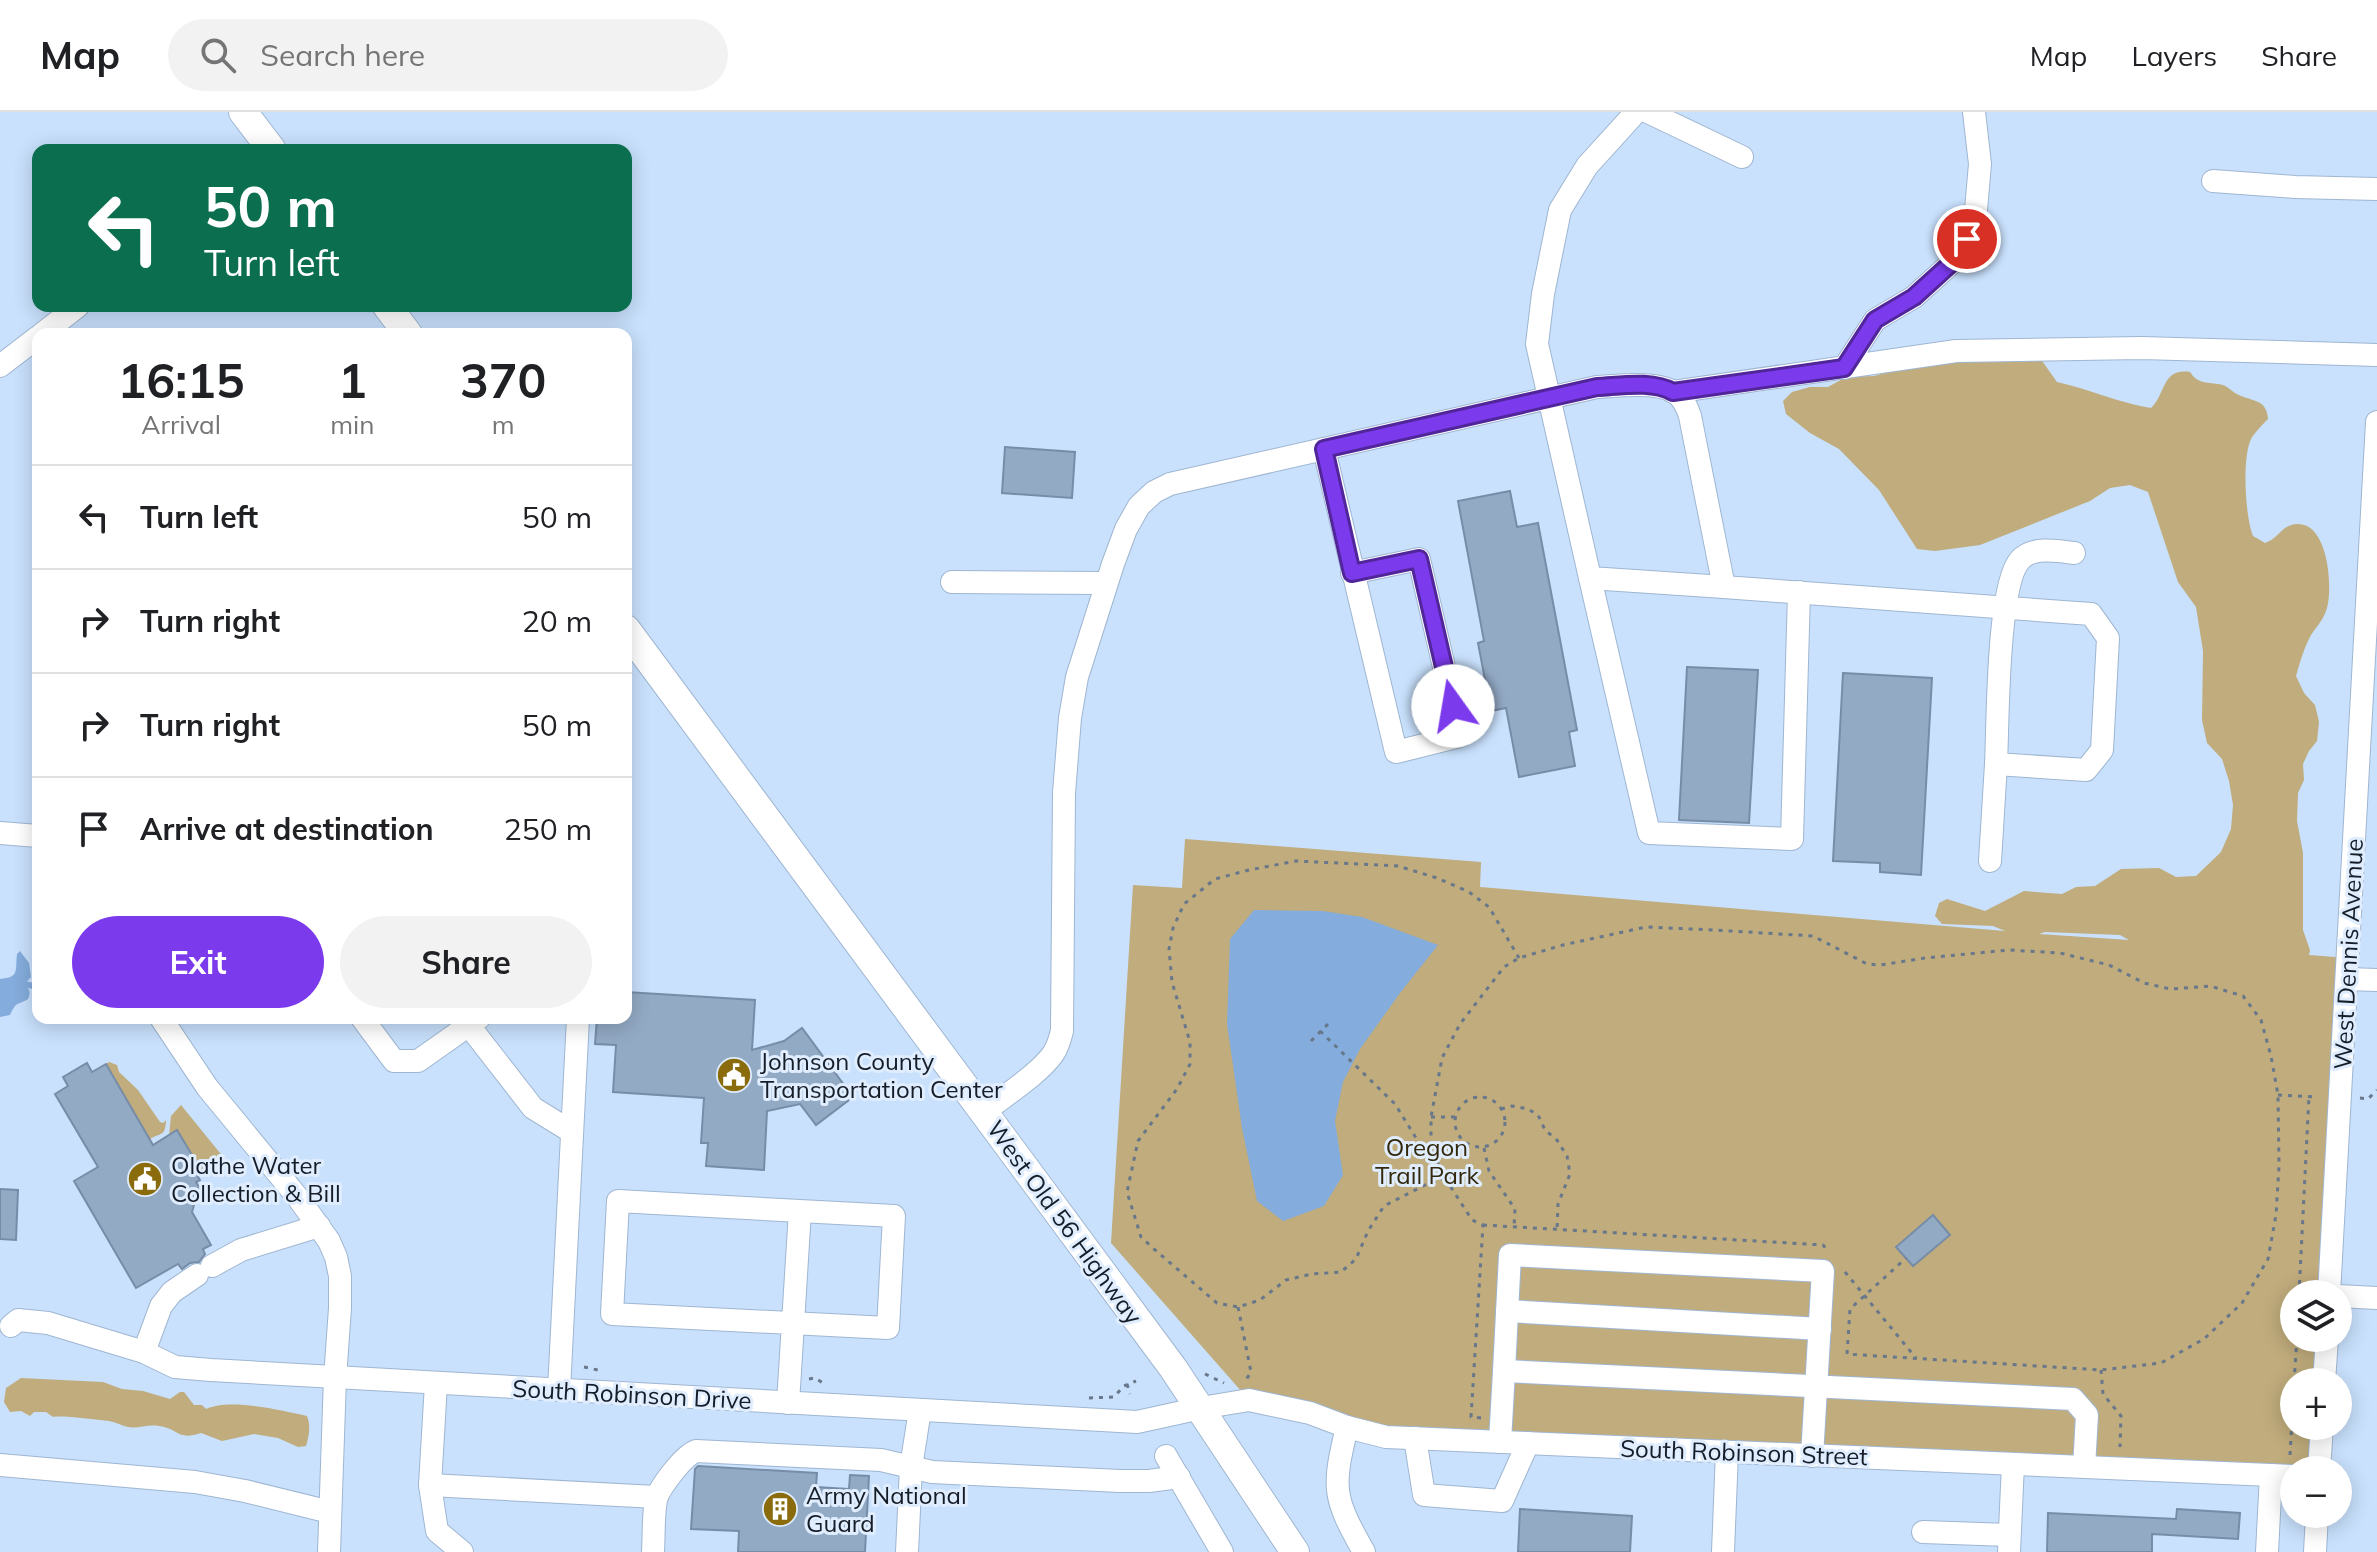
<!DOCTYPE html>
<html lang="en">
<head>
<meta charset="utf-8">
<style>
  body { margin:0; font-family:Mulish,sans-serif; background:#f2f2f2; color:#202124; height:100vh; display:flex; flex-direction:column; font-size:30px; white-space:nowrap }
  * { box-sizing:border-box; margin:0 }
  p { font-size:26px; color:#757577 }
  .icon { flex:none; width:44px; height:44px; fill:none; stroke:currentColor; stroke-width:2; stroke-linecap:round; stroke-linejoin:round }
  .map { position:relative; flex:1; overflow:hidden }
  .side { position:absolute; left:32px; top:216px; width:600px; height:696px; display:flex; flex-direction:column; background:#fff; border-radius:16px; box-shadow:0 4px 20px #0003 }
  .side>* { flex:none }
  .top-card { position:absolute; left:32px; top:32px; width:600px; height:168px; border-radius:16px; box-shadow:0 4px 20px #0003; background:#0b6e4f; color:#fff; overflow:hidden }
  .tools { position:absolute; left:2280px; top:1168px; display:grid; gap:16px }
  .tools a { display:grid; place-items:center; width:72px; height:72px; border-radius:50%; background:#fff; box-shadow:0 4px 20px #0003; font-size:40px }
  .pin { position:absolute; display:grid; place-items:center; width:68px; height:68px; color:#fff; margin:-34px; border:4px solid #fff; border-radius:50%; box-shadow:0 2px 8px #0007 }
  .me { position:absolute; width:88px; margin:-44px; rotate:347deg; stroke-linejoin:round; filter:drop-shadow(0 0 6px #0008) }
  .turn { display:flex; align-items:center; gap:28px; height:168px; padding:0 40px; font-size:36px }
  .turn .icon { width:104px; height:104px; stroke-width:2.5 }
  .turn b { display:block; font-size:56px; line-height:68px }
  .eta { display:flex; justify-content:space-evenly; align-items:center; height:136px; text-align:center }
  .eta b { font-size:48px; font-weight:700; line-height:56px }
  .primary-button { display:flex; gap:16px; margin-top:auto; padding:16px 40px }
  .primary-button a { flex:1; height:92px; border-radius:48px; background:#7c3aed; color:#fff; font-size:32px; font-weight:700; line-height:92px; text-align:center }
  .primary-button a+a { background:#f2f2f2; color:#202124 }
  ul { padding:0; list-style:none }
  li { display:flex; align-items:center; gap:24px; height:104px; padding:0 40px; border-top:2px solid #e0e0e0 }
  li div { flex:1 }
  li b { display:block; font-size:30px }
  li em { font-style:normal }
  header { display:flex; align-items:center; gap:48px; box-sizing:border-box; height:112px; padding:0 40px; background:#fff; border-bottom:2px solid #e0e0e0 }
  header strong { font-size:38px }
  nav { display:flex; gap:44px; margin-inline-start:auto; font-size:28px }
  .search { width:560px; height:72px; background:#f2f2f2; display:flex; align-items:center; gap:20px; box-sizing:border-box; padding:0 28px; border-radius:44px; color:#757577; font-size:30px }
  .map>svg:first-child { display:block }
</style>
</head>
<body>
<header>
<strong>Map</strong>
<div class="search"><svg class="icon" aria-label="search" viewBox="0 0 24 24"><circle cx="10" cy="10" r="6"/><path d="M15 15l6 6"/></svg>Search here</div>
<nav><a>Map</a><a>Layers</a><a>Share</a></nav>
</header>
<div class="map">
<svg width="2377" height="1440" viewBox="0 0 2377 1440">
  <rect width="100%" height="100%" fill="#c9e1fd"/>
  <!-- green -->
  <g fill="#c0ac7c" fill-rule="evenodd">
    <path d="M2040,246L2057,270C2089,277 2119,291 2151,296C2166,283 2161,256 2190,260C2198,272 2206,270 2218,272C2227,273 2229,277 2235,281C2249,290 2267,285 2268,307C2263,312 2255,320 2251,327C2242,346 2245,404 2253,424L2265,431C2278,427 2282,413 2296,412C2328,409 2333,474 2327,496C2324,507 2317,514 2311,523C2304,536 2300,550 2296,564L2304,581L2315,593L2319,610L2317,629L2309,639L2303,652L2304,668L2298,681L2297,709L2303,741V818L2310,838L2309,843L2348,846L2329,1182H2294V1226H2327L2324,1270H2294V1314H2322L2319,1358L1386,1325L1249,1288L1111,1131L1133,773L1182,776L1185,727L1481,750L1480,775L2005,819L1993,814L1942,812L1935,804L1939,791L1947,787L1985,799L2024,779L2062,782L2076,775L2095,774L2121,757L2159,756L2176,765L2196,764L2221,740L2231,717L2233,693L2229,669L2222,647L2207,631L2202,608L2203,539L2196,495L2178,470L2148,380L2130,373L2110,376L2090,389L1980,433L1935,439L1917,437L1879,378L1839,337L1810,321L1786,302L1783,289L1792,280L1810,275H1828L1846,265L1874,264L1919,252ZM2045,820L2120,823L2129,828L2039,822Z"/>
    <path d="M109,950L117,953L119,960L138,978L160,1010L163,1011L166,1008C165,1025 162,1020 150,1027L106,952Z"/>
    <path d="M181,993L224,1046L192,1064L179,1058L195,1048L177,1019L169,1024L171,1004Z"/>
    <path d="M21,1266L103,1270L122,1277L143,1279L170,1287L180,1280H184L194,1293H202L206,1297C230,1286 281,1298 307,1304C311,1314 309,1324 306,1334L298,1335L278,1326L254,1322L222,1329L201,1321C177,1329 180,1317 159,1314C148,1312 137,1317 128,1315C122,1314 116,1310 109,1309C99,1308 60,1303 53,1305L46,1300H34L30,1304L21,1299L10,1300L4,1290L6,1276Z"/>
  </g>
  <!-- water -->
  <g fill="#84acdc">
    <path d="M1254,798L1323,799L1362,805L1438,833L1400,881L1360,937L1343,970L1335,1009L1343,1063L1324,1094L1283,1109L1257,1089L1242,1016L1227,912L1230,827Z"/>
    <path d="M20,839L29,851L31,865L24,873C30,877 31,880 28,887C17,894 17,888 10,903L0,905V867C20,865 15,859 17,842Z"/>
  </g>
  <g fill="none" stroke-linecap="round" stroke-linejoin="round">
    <!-- stream -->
    <path stroke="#84acdc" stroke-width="6" d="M24,872L38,875"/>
  </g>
  <!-- building -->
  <g fill="#93aac5" stroke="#778da7" stroke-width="2">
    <path d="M1005,335L1075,340L1072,386L1002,381Z"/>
    <path d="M1510,379L1517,415L1538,411L1577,618L1569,620L1575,654L1519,665L1506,596L1491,599L1478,531L1484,529L1458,389Z"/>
    <path d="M1687,555L1758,558L1749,711L1679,708Z"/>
    <path d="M1843,561L1932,566L1921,763L1880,760V751L1833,749Z"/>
    <path d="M626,880L755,888L752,938L784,929L802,916L853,985L816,1013L800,992L767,999L764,1058L706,1054L708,1031H701L704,986L613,980L616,933L595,932L597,906H626Z"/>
    <path d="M87,951L92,960L106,952L153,1033L177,1018L195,1048L190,1052L200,1068L196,1070L203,1082L196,1086L192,1100L211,1133L203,1137L205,1142L199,1150L190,1151L182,1157L178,1152L136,1176L74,1069L98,1055L55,982L68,974L63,965Z"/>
    <path d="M0,1077L18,1078L16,1128L0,1127Z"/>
    <path d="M1933,1103L1950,1123L1913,1154L1896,1135Z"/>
    <path d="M698,1354L817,1361L816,1375L849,1377L850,1363L869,1364L865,1440H738L739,1419L691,1417L695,1357Z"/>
    <path d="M1520,1397L1632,1404L1630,1440H1518Z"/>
    <path d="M2177,1397L2240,1401L2238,1427L2152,1422V1440H2047L2048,1401L2176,1407Z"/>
  </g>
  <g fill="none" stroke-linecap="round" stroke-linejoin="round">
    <!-- minor casing -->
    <g stroke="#9fb6d1" stroke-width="24">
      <g id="minor">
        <path d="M1636,0L1587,54L1560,98L1543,182L1537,232L1590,466L1724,475"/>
        <path d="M1648,0L1742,45"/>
        <path d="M2213,69L2295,75L2377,77"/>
        <path d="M42,222L78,194"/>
        <path d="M0,254L38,225"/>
        <path d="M1844,256L1875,208L1914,185L1958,145L1975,109L1980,52L1974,0"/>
        <path d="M1673,280L1956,239L2142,236L2377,243"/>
        <path d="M1324,337L1396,640L1460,624L1419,447L1352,461"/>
        <path d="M1590,466L1649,721L1792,727L1799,480"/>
        <path d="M952,470L1106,471"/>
        <path d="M0,721L38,724"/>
        <path d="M1990,749L1996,652"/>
        <path d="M2347,867L2377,868"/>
        <path d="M161,906L207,975L299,1087L329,1129L336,1145L340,1164V1196L335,1266L329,1440"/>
        <path d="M362,906L394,949H418L479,906"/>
        <path d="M463,906L533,996L572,1020"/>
        <path d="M984,1000C1004,984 1039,962 1053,942C1058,935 1060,927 1062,919L1064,681L1070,606L1077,565L1113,452L1126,417L1139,394L1154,380L1170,372L1597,275C1619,274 1666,267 1681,286C1685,291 1688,298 1690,304L1724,475C1847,484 1969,493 2091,502L2108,526L2102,638L2086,658L1996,652C1998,613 1997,473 2020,448C2032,434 2059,439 2074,441"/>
        <path d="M212,1154L241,1138L319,1114"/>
        <path d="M2329,1182L2377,310"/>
        <path d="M2338,1184L2377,1186"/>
        <path d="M1507,1199L1820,1217"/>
        <path d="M11,1214L18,1208L48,1211L144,1240L175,1255L211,1258L1137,1310L1201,1296L1249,1288L1310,1301L1347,1315L1386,1325L2294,1364"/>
        <path d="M144,1240L161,1194L172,1180L197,1163"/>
        <path d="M1504,1259L1510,1143L1823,1159L1812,1344"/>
        <path d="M2324,1270L2327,1226"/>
        <path d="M436,1272L430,1373L437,1419L462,1440"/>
        <path d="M559,1278L578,906"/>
        <path d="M788,1291L800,1099L618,1089L612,1202L888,1216L894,1104L800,1099"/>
        <path d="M1347,1315C1332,1377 1333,1385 1364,1440"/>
        <path d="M1415,1326L1424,1383L1502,1389L1528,1331"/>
        <path d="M1500,1330L1504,1259L2073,1287L2087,1303L2084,1355"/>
        <path d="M1166,1344L1222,1440"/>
        <path d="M0,1353L195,1370L245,1379L330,1400"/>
        <path d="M2319,1358L2322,1314"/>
        <path d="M430,1373L656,1385"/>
        <path d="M1923,1420L2009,1423"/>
        <path d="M653,1440C654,1423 653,1405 656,1388C659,1376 683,1344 696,1339L881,1348L932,1360L1120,1369H1149L1179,1365"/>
        <path d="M907,1440L911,1355L920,1298"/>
        <path d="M1723,1440L1727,1340"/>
        <path d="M2009,1440L2013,1352"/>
        <path d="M2267,1440L2271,1363"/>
        <path d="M2315,1440L2317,1402"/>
      </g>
    </g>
    <!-- major casing -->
    <g stroke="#9fb6d1" stroke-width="30">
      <g id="major">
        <path d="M243,0L272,38"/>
        <path d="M387,194L408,222"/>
        <path d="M626,517L1173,1256L1295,1440"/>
      </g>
    </g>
    <!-- path -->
    <g stroke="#68778a" stroke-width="3" stroke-dasharray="4 6" stroke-linecap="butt">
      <path d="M1320,919L1395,992L1421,1034L1431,1036"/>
      <path d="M1311,929L1330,910"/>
      <path d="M2278,983L2318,985"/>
      <circle cx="1480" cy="1010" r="25"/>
      <path d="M2360,986L2368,987L2377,978"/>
      <path d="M1501,997L1512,994L1528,997L1538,1003L1545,1018L1557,1028L1567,1044L1570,1062L1558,1092L1557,1118"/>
      <path d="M1431,1005H1455"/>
      <path d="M1484,1036L1489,1059L1515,1097L1514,1115"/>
      <path d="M1445,1066L1425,1073L1384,1094L1368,1119L1356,1147L1341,1160L1312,1162L1286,1168L1260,1188L1238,1195L1217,1191L1154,1137L1141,1125L1127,1080L1138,1029L1177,977L1190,952V930L1172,870L1169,837L1173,816L1184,792L1215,767L1249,758L1296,749L1398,754L1437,766L1469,780L1489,795L1519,846"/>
      <path d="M1483,1113L1823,1133L1827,1138"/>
      <path d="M1845,1160L1916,1246"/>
      <path d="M2299,1182L2309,984"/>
      <path d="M1238,1195L1251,1260L1246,1268"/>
      <path d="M584,1255L598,1258"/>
      <path d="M2101,1258L2103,1282L2121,1304L2120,1335"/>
      <path d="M1205,1262L1224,1271"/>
      <path d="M809,1267L815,1266L823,1271"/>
      <path d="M2294,1270L2297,1226"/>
      <path d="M1127,1272L1130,1282"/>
      <path d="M1089,1286L1114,1285L1124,1274L1136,1269"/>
      <path d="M1481,1306L1471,1305L1483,1113L1472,1108L1445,1066L1431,1036V1005L1442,946L1460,912L1504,855L1519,846L1563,833L1646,815L1714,818L1813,824L1867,852L1880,853L1925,846L2009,838L2060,841L2109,853L2144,871L2170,877L2210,874L2243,884L2261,908L2271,944L2278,983L2279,1054L2276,1103L2268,1147L2242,1191L2204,1227L2161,1251L2101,1258L1847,1242L1850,1197L1906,1146"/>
      <path d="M2290,1343L2294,1275"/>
    </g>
    <!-- minor -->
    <use href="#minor" stroke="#fff" stroke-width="22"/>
    <!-- major -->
    <use href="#major" stroke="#fff" stroke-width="28"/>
  </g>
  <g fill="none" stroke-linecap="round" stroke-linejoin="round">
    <!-- route casing -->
    <g stroke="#51269a" stroke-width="20">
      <path id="route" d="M1453,594L1419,447L1352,461L1324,337L1597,275C1620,274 1652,268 1673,280L1844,256L1875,208L1914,185L1958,145L1967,127"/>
    </g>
    <!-- route -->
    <use href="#route" stroke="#7c3aed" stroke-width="14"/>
  </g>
  <!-- icons -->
  <defs>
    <g id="civic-disc" transform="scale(1.8)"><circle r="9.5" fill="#8b6c0d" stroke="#dfedfe"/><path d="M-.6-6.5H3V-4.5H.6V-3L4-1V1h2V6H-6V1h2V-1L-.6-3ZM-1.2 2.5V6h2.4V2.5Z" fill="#fff"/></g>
    <g id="building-disc" transform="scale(1.8)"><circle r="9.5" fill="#8b6c0d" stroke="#dfedfe"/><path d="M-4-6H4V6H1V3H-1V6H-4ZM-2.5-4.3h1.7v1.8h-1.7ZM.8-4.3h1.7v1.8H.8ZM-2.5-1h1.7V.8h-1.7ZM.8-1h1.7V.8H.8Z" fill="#fff"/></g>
  </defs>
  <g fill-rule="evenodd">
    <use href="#civic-disc" x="734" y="963"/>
    <use href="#civic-disc" x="145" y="1067"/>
    <use href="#building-disc" x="780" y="1397"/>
  </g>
  <g text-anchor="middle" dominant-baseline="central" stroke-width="6" stroke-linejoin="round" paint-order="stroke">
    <!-- street labels -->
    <g font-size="24" fill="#151d28" stroke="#dfedfe">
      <text transform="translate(2348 842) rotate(-87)">West Dennis Avenue</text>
      <text transform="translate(1065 1110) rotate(54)">West Old 56 Highway</text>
      <text transform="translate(632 1282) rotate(3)">South Robinson Drive</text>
      <text transform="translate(1744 1340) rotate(2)">South Robinson Street</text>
    </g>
    <!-- poi labels -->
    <g font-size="24" fill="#151d28" stroke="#dfedfe" text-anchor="start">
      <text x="760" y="949">Johnson County<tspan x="760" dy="28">Transportation Center</tspan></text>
      <text x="171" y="1053">Olathe Water<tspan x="171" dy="28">Collection &amp; Bill</tspan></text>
      <text x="806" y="1383">Army National<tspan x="806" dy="28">Guard</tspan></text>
    </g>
    <!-- park labels -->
    <g font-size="24" fill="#33280c" stroke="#dfedfe">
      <text x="1427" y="1035">Oregon<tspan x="1427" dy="28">Trail Park</tspan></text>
    </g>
  </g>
</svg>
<div class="tools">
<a><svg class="icon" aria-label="layers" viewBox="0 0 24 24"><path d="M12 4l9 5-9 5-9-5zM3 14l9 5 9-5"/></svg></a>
<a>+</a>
<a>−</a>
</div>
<div class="pin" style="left:1967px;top:127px;background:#d93025"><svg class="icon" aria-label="arrive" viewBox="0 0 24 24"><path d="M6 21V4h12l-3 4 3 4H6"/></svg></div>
<svg class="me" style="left:1453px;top:594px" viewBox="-20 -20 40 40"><circle r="19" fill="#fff"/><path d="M0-13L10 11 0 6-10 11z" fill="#7c3aed"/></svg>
<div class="top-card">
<div class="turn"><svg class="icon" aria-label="left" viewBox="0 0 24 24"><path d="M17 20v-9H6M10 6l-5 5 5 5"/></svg><div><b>50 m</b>Turn left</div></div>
</div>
<section class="side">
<div class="eta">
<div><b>16:15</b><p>Arrival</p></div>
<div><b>1</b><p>min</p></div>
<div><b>370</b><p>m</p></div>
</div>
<ul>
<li><svg class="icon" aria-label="left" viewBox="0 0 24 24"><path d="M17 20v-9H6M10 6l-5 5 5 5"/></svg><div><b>Turn left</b></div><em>50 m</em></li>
<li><svg class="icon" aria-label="right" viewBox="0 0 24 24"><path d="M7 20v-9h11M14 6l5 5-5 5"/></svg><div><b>Turn right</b></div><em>20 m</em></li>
<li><svg class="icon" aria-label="right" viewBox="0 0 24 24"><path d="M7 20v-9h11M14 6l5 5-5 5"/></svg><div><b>Turn right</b></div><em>50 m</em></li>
<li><svg class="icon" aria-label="arrive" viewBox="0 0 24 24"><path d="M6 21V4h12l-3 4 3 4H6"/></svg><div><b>Arrive at destination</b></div><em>250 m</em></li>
</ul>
<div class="primary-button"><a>Exit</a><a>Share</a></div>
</section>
</div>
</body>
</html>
